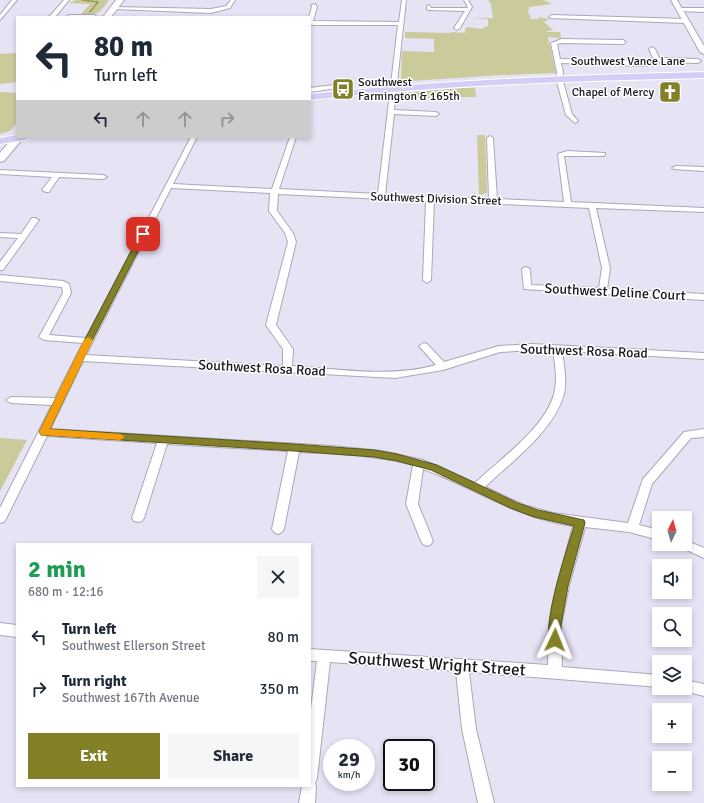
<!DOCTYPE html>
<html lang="en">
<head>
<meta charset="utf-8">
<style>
  body { margin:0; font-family:Signika,sans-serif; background:#f6f6f7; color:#1f2937; height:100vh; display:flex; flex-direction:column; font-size:15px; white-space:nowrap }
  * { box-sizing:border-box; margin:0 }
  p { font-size:13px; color:#747a83 }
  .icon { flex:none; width:22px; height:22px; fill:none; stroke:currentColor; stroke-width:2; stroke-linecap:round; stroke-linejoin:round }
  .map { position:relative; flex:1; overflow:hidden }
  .side { position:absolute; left:16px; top:543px; width:295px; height:244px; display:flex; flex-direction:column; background:#fff; border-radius:0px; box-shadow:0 2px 6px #0003 }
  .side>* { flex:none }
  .top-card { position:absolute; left:16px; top:16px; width:295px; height:122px; border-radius:0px; box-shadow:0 2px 6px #0003; background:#fff; color:#1f2937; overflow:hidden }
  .needle { width:26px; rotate:5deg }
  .tools { position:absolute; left:652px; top:511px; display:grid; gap:8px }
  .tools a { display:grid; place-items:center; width:40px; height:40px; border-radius:0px; background:#fff; box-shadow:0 2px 6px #0003; font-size:20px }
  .speed { position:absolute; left:323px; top:739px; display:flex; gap:8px; font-size:20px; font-weight:700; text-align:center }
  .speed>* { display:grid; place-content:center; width:52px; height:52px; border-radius:50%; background:#fff; box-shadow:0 2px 6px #0003; line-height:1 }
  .speed small { font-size:10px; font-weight:400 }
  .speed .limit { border:2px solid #111; border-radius:6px; background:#fff; color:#111 }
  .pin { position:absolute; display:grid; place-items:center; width:34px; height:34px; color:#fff; margin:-17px; border-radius:8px; box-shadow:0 2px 6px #0006 }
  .me { position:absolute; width:44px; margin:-22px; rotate:2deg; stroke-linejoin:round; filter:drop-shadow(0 0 3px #0008) }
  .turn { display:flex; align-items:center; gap:14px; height:84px; padding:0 12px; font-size:18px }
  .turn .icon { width:52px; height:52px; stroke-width:2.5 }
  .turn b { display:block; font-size:28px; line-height:34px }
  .lanes { display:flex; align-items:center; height:38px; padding:0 12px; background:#0003; justify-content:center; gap:20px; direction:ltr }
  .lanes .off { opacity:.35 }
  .round { display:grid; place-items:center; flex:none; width:42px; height:42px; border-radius:0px; background:#f6f6f7 }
  .headline { display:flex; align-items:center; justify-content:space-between; height:68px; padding:0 12px }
  h1 { font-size:24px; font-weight:800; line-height:30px; color:#1e9e55 }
  .action { display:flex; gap:8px; margin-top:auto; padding:8px 12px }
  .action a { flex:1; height:46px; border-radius:0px; background:#838028; color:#fff; font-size:16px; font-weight:800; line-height:46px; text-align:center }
  .action a+a { background:#f6f6f7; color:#1f2937 }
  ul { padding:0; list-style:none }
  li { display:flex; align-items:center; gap:12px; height:52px; padding:0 12px }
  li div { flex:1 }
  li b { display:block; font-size:15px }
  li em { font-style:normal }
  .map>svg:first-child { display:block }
</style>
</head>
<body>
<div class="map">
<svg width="704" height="803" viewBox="0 0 704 803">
  <rect width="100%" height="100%" fill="#e5e3f4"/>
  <!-- green -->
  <g fill="#caca9b">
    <path d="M76,0H109C98,14 100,15 81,14L90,4L69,3Z"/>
    <path d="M488,0H544L552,4L529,7L528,13L531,17L529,19H539L538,17L549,19L544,22L553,30L547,31V34V32H560L561,38L548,37L556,73L501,75L411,81L401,79L402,51L434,52V39L405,38V32L451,33L452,32L465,33V29L468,27L481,29L488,26V19L471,18H493L491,4Z"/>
    <path d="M17,53V82L0,84V54Z"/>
    <path d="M475,87L476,97L399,98L400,93Z"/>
    <path d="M0,92L17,93V123L10,131L0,134Z"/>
    <path d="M477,135H485L487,193L479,195Z"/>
    <path d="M0,438L27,440L0,491Z"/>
  </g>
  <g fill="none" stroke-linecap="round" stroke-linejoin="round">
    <!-- stream -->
    <path stroke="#9a9959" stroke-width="1.5" d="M82,0L98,2L90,12"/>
    <!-- minor casing -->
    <g stroke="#aaa8b8" stroke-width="2">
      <g id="minor">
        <path d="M12,0H17L0,20V15Z"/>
        <path d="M64,0H69L55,17H49Z"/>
        <path d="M231,0H235L230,8L211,13L114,9L112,8L114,7L211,9L226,6Z"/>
        <path d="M402,0H406L394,110L436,112L439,114L436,116L394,114L385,195L489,199L487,138L490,136L493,138L497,199L564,202L558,154L567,151L605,153V155L603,156H564L571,202L704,208V212L596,208L610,268L607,289L704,294V300L524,289L522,269L526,267L530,269L531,285L599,288L602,268L589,208L434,201L431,280L427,283L423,280L426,201L278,194L277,211L293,233L296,242L276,325L293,349L292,366C338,369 391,378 436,365L419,346L424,343L427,344L444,362L499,346L532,344L704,353V359L562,351C564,365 567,381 564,394C554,431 511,462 485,487L524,505L553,513L628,523L643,479L684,432L704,429V437L691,438L652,484L639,525L659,530V540L629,532L585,527L569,586L561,625L562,667L659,675V687L469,672L476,729L494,803H478L462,729L456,671L330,662L317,778L315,783L316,786L315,803H299L302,786H310V717L317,661H310V649L548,665L549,625L557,586L573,526C517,518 475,488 423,469L418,504L433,541L431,544L427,546L423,544L421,541L406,504L413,465C376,455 337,454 299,452L284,529L282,532L278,534L274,532L272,529L288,451L167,444L144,518L142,521L138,522L134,521L132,518L157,443L47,436L6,519L4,522L0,523V508L52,405L11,403L6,400L11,397L55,398L83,343L44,340L39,337L63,293L62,287L0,281V275L63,281L69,284L71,293L49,335L86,338L191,137H197L173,184L272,189L290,137H296L279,189L378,194L398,25H310L309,17L312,7L311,5L315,4L317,7L313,21L399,22ZM171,188L270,193L269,211L285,233L288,242L266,325L283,349V366L86,355ZM532,350L553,351C555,365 558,380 554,394C545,428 500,459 475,483L423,460L382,451L332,446L50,429L83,361L395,378L443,370L500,352Z"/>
        <path d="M464,0H468L472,7L460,28L457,30L454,28L465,11L429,10L427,9V6L429,5L431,8H467L468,7Z"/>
        <path d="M680,8H704V12L678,11V9Z"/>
        <path d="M69,15H94L97,17H66Z"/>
        <path d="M552,15L686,19L689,21L686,23L550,18L549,17Z"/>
        <path d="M562,39L623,40L626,42L623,44L562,43L557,44L560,59L651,61L654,60L649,49L652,47L655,49L659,58L698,59L701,61L698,63L658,62L655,64L643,66L561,63L563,72L562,78L572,114L578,121L575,123L566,115L556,78L557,72L551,43Z"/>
        <path d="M342,84L345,86L344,87L310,92V88Z"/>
        <path d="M676,166L704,167V171L674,169L672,168Z"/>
        <path d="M0,170L103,175L107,177L103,179L59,177L49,192H46L42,190L52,177L0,174Z"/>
        <path d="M32,218H35L39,220L3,270H0V262L18,238L0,237V233L21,234Z"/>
        <path d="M685,540L704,548V558L680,547L678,544H685Z"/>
        <path d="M0,623L17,625V637L0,635Z"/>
        <path d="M685,680L704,684V696L680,690L679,688H685Z"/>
      </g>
    </g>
    <!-- tertiary casing -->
    <g stroke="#aaa8b8" stroke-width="2">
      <path id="tertiary" d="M671,0H677L704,46V54L700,52Z"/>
    </g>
    <!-- secondary casing -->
    <g stroke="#aaa8b8" stroke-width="2">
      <g id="secondary">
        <path d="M116,0H124L111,17H103Z"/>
        <path d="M15,135H17V137H24L4,161L0,162V153Z"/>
      </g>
    </g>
    <!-- primary casing -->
    <g stroke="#fff" stroke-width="2">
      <g id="primary">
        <path d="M704,72V78C572,81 441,85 310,100V94C441,80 572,75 704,72Z"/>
        <path d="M17,135V137H30L25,140L0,144V138Z"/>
      </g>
    </g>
    <!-- minor -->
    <use href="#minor" fill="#fff" fill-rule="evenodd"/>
    <!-- tertiary -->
    <use href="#tertiary" fill="#fff" fill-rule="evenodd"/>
    <!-- secondary -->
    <use href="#secondary" fill="#fff" fill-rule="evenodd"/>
    <!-- primary -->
    <use href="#primary" fill="#d4cef6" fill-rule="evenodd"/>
  </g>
  <!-- route -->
  <path fill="#838028" stroke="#55531a" d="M143,231L147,234L92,341L50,429L294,444L374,450L397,454L437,465L518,503L538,510L584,520L585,523L568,586L561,625V640L559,644L555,646L551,644C541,625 567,549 574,526L534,517L510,508L431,470L397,461L374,457L294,451L41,435L39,432L84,341L140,234Z"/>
  <!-- slow -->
  <path fill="#f59e0b" d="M88,337L93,340L50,429L120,434L125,437L120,440L41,435L39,432L84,340Z"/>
  <!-- icons -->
  <defs>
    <g id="bus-square" transform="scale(1.15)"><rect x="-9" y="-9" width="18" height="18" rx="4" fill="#838028" stroke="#fff"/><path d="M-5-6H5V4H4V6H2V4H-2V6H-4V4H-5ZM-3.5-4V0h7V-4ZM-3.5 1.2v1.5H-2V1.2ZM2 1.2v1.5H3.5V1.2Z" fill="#fff"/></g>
    <g id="church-square" transform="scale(1.15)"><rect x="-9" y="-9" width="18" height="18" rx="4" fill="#838028" stroke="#fff"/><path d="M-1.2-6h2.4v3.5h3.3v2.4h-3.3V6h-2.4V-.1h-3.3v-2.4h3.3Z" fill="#fff"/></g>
  </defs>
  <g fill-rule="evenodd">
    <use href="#bus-square" x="343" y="89"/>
    <use href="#church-square" x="670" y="92"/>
  </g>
  <g text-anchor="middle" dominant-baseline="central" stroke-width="3" stroke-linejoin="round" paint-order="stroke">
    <!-- far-street labels -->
    <g font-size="12" fill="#17171d" stroke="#fff">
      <text x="628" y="61">Southwest Vance Lane</text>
      <text transform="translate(436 199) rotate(2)">Southwest Division Street</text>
    </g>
    <!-- far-poi labels -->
    <g font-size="12" fill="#17171d" stroke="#fff" text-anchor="start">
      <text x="358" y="82">Southwest<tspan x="358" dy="14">Farmington &amp; 165th</tspan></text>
      <text x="654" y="92" text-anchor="end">Chapel of Mercy</text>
    </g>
    <!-- street labels -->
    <g font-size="14" fill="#17171d" stroke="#fff">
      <text transform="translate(615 292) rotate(3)">Southwest Deline Court</text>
      <text transform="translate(584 351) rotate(2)">Southwest Rosa Road</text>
      <text transform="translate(262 368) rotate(3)">Southwest Rosa Road</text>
    </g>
    <!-- near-street labels -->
    <g font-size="17" fill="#17171d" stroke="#fff">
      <text transform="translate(437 664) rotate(4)">Southwest Wright Street</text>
    </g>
  </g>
</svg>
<div class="tools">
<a><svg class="needle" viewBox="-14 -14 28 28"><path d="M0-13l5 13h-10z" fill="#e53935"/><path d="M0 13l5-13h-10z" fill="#747a83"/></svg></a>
<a><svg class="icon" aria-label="sound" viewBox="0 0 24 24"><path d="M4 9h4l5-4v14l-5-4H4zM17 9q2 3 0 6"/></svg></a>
<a><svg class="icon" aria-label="search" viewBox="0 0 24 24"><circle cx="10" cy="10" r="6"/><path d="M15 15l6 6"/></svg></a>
<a><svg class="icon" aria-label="layers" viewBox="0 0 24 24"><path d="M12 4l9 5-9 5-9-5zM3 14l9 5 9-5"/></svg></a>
<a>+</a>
<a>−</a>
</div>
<div class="speed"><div>29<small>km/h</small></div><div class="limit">30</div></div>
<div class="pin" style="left:143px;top:234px;background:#d93025"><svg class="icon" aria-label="arrive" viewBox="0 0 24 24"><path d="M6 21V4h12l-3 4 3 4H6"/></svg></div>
<svg class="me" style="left:555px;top:640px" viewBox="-20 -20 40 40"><path d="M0-17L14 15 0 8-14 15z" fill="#838028" stroke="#fff" stroke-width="4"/></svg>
<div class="top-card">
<div class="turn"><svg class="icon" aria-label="left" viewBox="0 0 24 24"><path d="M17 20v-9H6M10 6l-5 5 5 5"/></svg><div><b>80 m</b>Turn left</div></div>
<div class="lanes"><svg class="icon" aria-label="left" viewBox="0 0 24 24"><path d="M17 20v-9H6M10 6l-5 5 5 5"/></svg><svg class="icon off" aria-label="ahead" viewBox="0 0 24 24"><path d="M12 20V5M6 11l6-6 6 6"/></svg><svg class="icon off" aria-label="ahead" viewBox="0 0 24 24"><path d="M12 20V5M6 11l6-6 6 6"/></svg><svg class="icon off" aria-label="right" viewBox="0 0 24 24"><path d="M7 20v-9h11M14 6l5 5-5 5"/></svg></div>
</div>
<section class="side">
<div class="headline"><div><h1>2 min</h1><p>680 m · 12:16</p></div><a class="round"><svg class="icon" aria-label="close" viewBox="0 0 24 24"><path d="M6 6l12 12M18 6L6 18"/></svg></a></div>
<ul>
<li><svg class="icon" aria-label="left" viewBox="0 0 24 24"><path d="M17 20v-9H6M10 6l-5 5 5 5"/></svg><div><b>Turn left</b><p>Southwest Ellerson Street</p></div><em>80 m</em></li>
<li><svg class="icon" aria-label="right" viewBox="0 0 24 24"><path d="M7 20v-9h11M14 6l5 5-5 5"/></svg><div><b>Turn right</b><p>Southwest 167th Avenue</p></div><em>350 m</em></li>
</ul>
<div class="action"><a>Exit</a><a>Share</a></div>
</section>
</div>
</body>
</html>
